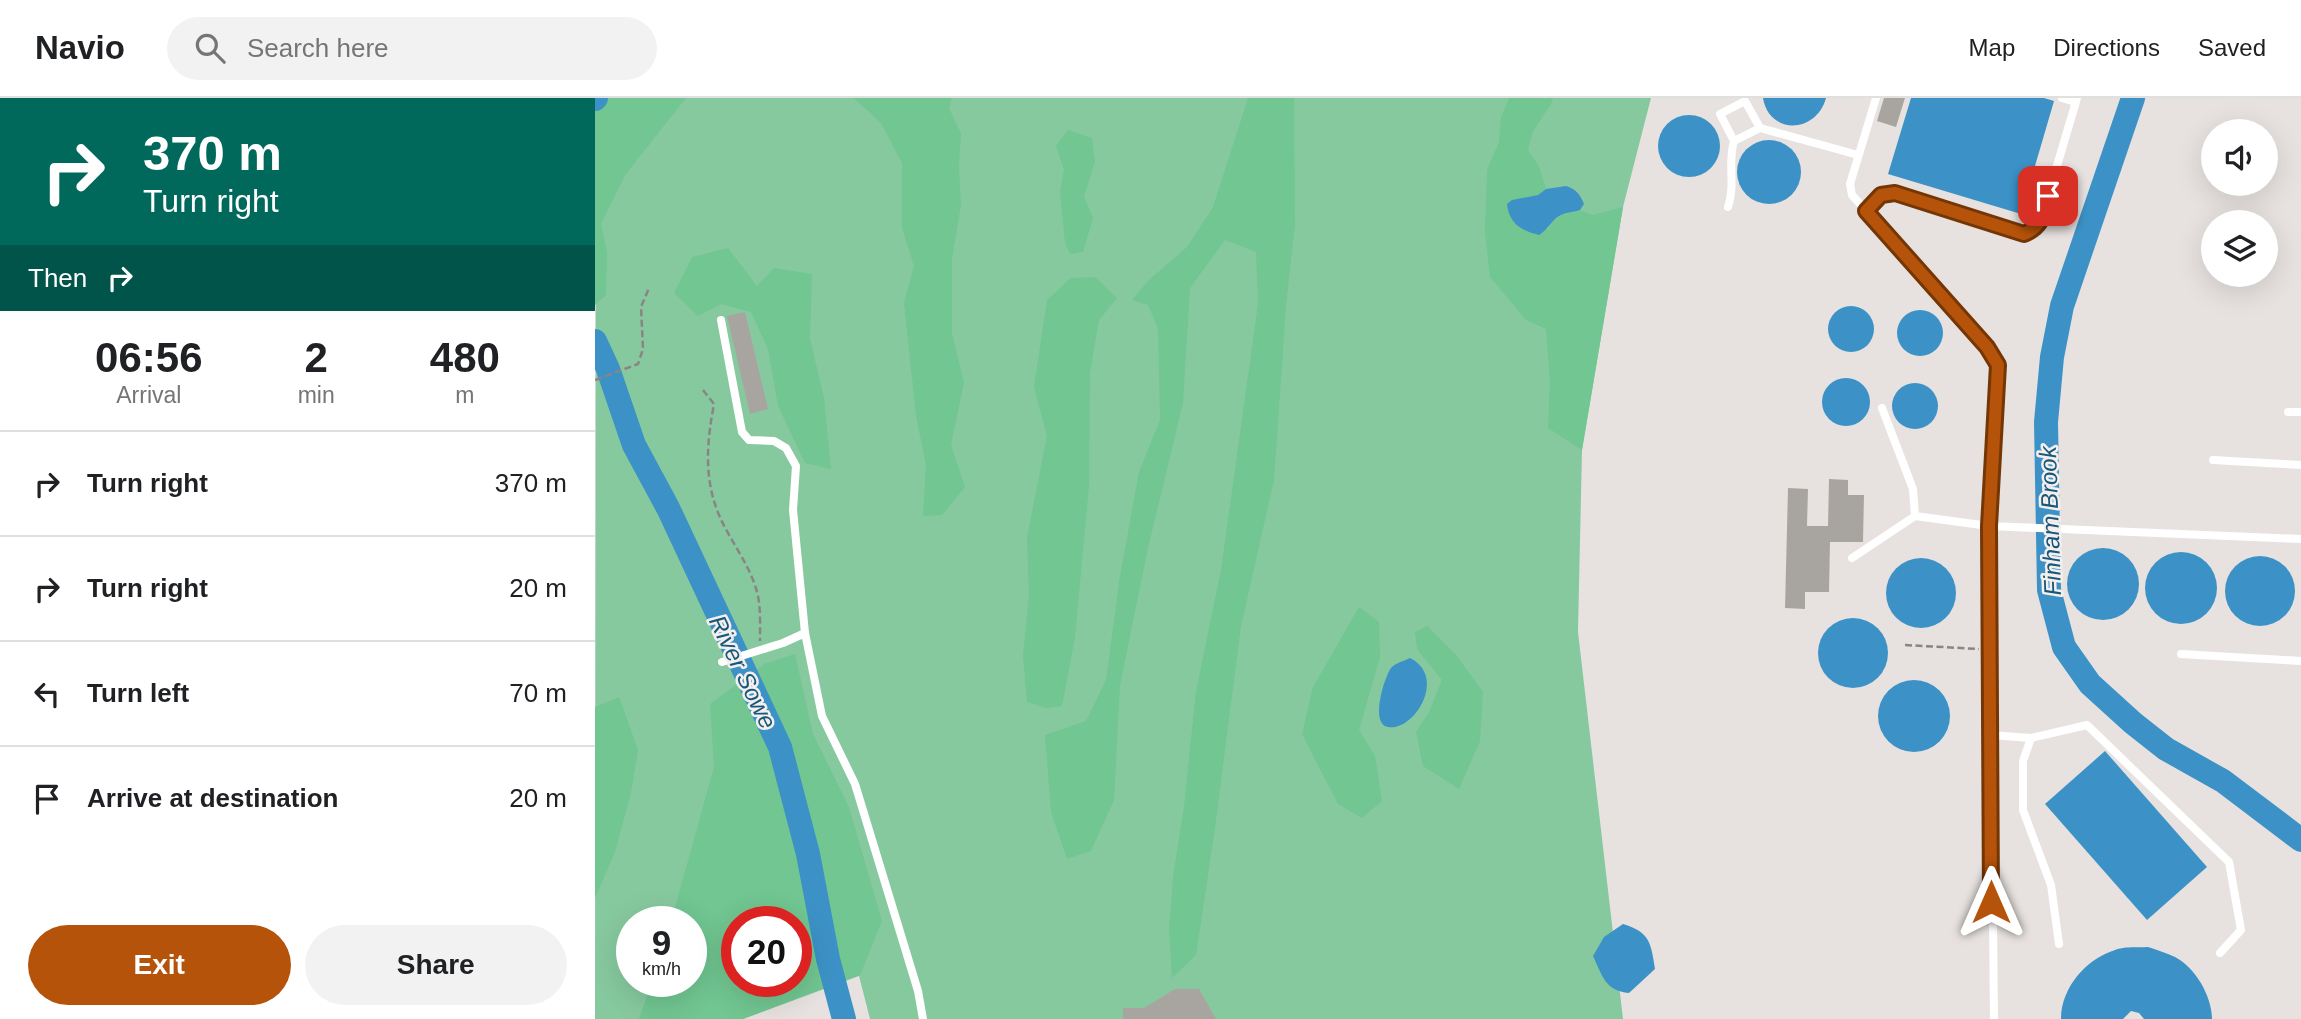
<!DOCTYPE html>
<html lang="en">
<head>
<meta charset="utf-8">
<style>
  body { margin:0; font-family:Helvetica,sans-serif; background:#f2f2f2; color:#202124; height:100vh; display:flex; flex-direction:column; font-size:26px; white-space:nowrap }
  * { box-sizing:border-box; margin:0 }
  p { font-size:23px; color:#757577 }
  .icon { flex:none; width:38px; height:38px; fill:none; stroke:currentColor; stroke-width:2; stroke-linecap:round; stroke-linejoin:round }
  .map { position:relative; flex:1; overflow:hidden }
  .panel { display:flex; flex-direction:column; background:#fff; width:595px }
  .panel>* { flex:none }
  .banner { background:#00695c; color:#fff; overflow:hidden }
  .tools { position:absolute; left:1606px; top:21px; display:grid; gap:14px }
  .tools a { display:grid; place-items:center; width:77px; height:77px; border-radius:50%; background:#fff; box-shadow:0 7px 28px #0002; font-size:35px }
  .speed { position:absolute; left:21px; top:808px; display:flex; gap:14px; font-size:35px; font-weight:700; text-align:center }
  .speed>* { display:grid; place-content:center; width:91px; height:91px; border-radius:50%; background:#fff; box-shadow:0 7px 28px #0002; line-height:1 }
  .speed small { font-size:18px; font-weight:400 }
  .speed .limit { border:10px solid #d22; background:#fff; color:#111 }
  .pin { position:absolute; display:grid; place-items:center; width:60px; height:60px; color:#fff; margin:-30px; border-radius:14px; box-shadow:0 4px 10px #0006 }
  .me { position:absolute; width:77px; margin:-38px; rotate:0deg; stroke-linejoin:round; filter:drop-shadow(0 0 5px #0008) }
  .turn { display:flex; align-items:center; gap:24px; height:147px; padding:0 28px; font-size:32px }
  .turn .icon { width:91px; height:91px; stroke-width:2.5 }
  .turn b { display:block; font-size:49px; line-height:60px }
  .then { display:flex; align-items:center; height:66px; padding:0 28px; background:#0003; gap:14px; font-size:26px }
  .eta { display:flex; justify-content:space-evenly; align-items:center; height:119px; text-align:center }
  .eta b { font-size:42px; font-weight:700; line-height:49px }
  .primary-button { display:flex; gap:14px; margin-top:auto; padding:14px 28px }
  .primary-button a { flex:1; height:80px; border-radius:42px; background:#b45309; color:#fff; font-size:28px; font-weight:700; line-height:80px; text-align:center }
  .primary-button a+a { background:#f2f2f2; color:#202124 }
  ul { padding:0; list-style:none }
  li { display:flex; align-items:center; gap:21px; height:105px; padding:0 28px; border-top:2px solid #e0e0e0 }
  li div { flex:1 }
  li b { display:block; font-size:26px }
  li em { font-style:normal }
  header { display:flex; align-items:center; gap:42px; box-sizing:border-box; height:98px; padding:0 35px; background:#fff; border-bottom:2px solid #e0e0e0 }
  header strong { font-size:33px }
  nav { display:flex; gap:38px; margin-inline-start:auto; font-size:24px }
  .search { width:490px; height:63px; background:#f2f2f2; display:flex; align-items:center; gap:18px; box-sizing:border-box; padding:0 24px; border-radius:38px; color:#757577; font-size:26px }
  main { display:flex; flex:1; min-height:0 }
  .map>svg:first-child { display:block }
</style>
</head>
<body>
<header>
<strong>Navio</strong>
<div class="search"><svg class="icon" aria-label="search" viewBox="0 0 24 24"><circle cx="10" cy="10" r="6"/><path d="M15 15l6 6"/></svg>Search here</div>
<nav><a>Map</a><a>Directions</a><a>Saved</a></nav>
</header>
<main>
<section class="panel">
<div class="banner">
<div class="turn"><svg class="icon" aria-label="right" viewBox="0 0 24 24"><path d="M7 20v-9h11M14 6l5 5-5 5"/></svg><div><b>370 m</b>Turn right</div></div>
<div class="then">Then<svg class="icon" aria-label="right" viewBox="0 0 24 24"><path d="M7 20v-9h11M14 6l5 5-5 5"/></svg></div>
</div>
<div class="eta">
<div><b>06:56</b><p>Arrival</p></div>
<div><b>2</b><p>min</p></div>
<div><b>480</b><p>m</p></div>
</div>
<ul>
<li><svg class="icon" aria-label="right" viewBox="0 0 24 24"><path d="M7 20v-9h11M14 6l5 5-5 5"/></svg><div><b>Turn right</b></div><em>370 m</em></li>
<li><svg class="icon" aria-label="right" viewBox="0 0 24 24"><path d="M7 20v-9h11M14 6l5 5-5 5"/></svg><div><b>Turn right</b></div><em>20 m</em></li>
<li><svg class="icon" aria-label="left" viewBox="0 0 24 24"><path d="M17 20v-9H6M10 6l-5 5 5 5"/></svg><div><b>Turn left</b></div><em>70 m</em></li>
<li><svg class="icon" aria-label="arrive" viewBox="0 0 24 24"><path d="M6 21V4h12l-3 4 3 4H6"/></svg><div><b>Arrive at destination</b></div><em>20 m</em></li>
</ul>
<div class="primary-button"><a>Exit</a><a>Share</a></div>
</section>
<div class="map">
<svg width="1706" height="921" viewBox="0 0 1706 921">
  <rect width="100%" height="100%" fill="#e7e2df"/>
  <!-- green -->
  <path fill="#87c99f" fill-rule="evenodd" d="M1,0H1056L1028,109L987,352L983,534L1028,921H275L264,878L148,921H0ZM37,824H96V884H37ZM142,824H201V884H142Z"/>
  <!-- forest -->
  <g fill="#71c691" fill-rule="evenodd">
    <path d="M0,0H91L30,77L6,126L12,154L11,197L0,207Z"/>
    <path d="M259,0H357L354,10L366,36L364,68L366,107L357,161V235L369,285L356,347L370,389L347,417L328,418L331,367L321,318L309,205L319,168L307,130V65L286,25Z"/>
    <path d="M653,0H699L700,126L691,208L679,382L646,528L620,730L601,857L577,880L574,832L578,779L589,708L601,593L626,472L663,206L661,154L630,142L595,190L588,305L553,450L525,587L519,702L496,753L472,761L456,714L450,637L491,623L511,582L525,478L544,374L565,322L563,231L553,207L537,202L554,182L592,149L618,109Z"/>
    <path d="M914,0H958L956,6L938,33L933,52L944,68L951,91L943,97L917,102L953,132L958,123L966,117L985,112L998,117L1028,109L987,352L953,330L955,283L951,231L931,222L895,179L890,134L892,72L904,44L906,20Z"/>
    <path d="M473,32L497,40L500,63L489,99L498,120L488,154L475,156L470,145L465,93L469,72L461,48Z"/>
    <path d="M133,150L162,188L179,170L217,176L215,241L229,300L236,371L210,365L183,308L173,251L156,214L126,206L103,218L79,195L97,159Z"/>
    <path d="M500,179L522,200L504,222L495,275L494,388L480,539L467,608L451,610L432,604L428,558L434,497L432,439L452,338L439,289L452,202L476,180Z"/>
    <path d="M764,509L784,524L785,559L764,632L780,658L787,703L767,720L743,706L707,636L718,589Z"/>
    <path d="M832,528L861,557L888,594L885,643L864,691L828,668L821,634L834,614L847,582L822,551L820,534Z"/>
    <path d="M200,556L218,636L254,709L287,823L265,877L148,921H44L57,884H96V824H76L119,669L115,606L169,566ZM201,824V884H142V824Z"/>
    <path d="M24,599L43,652L36,695L20,754L0,800V609Z"/>
  </g>
  <!-- water -->
  <g fill="#3c92c6">
    <path d="M1168,0H1231C1221,36 1174,37 1168,0Z"/>
    <path d="M1316,0H1449L1459,3L1426,116L1293,76Z"/>
    <circle cx="1094" cy="48" r="31"/>
    <circle cx="1174" cy="74" r="32"/>
    <path d="M971,88C981,91 985,96 989,106L985,112C979,114 972,114 966,117C957,121 953,132 944,137C926,133 914,125 912,106L917,102L943,97L951,91Z"/>
    <circle cx="1256" cy="231" r="23"/>
    <circle cx="1325" cy="235" r="23"/>
    <circle cx="1251" cy="304" r="24"/>
    <circle cx="1320" cy="308" r="23"/>
    <circle cx="1508" cy="486" r="36"/>
    <circle cx="1586" cy="490" r="36"/>
    <circle cx="1665" cy="493" r="35"/>
    <circle cx="1326" cy="495" r="35"/>
    <circle cx="1258" cy="555" r="35"/>
    <path d="M815,560C853,579 819,634 793,629C775,626 789,580 796,570C800,565 809,563 815,560Z"/>
    <circle cx="1319" cy="618" r="36"/>
    <path d="M1510,653L1612,769L1552,822L1450,706Z"/>
    <path d="M1028,826C1055,834 1056,845 1060,871L1034,895C1010,893 1007,877 998,858L1009,839Z"/>
    <path d="M1553,849C1562,852 1572,855 1580,859C1601,870 1617,899 1617,921H1549L1544,915L1536,913L1528,921H1466C1466,890 1491,861 1520,852C1530,848 1543,850 1553,849Z"/>
  </g>
  <g fill="none" stroke-linecap="round" stroke-linejoin="round">
    <!-- river -->
    <g stroke="#3c92c6" stroke-width="24">
      <path d="M1538,0L1467,208L1457,259L1451,324L1454,492L1469,549L1495,586L1538,625L1571,651L1628,683L1706,742"/>
      <path d="M0,1L1,0"/>
      <path d="M0,243L13,271L39,347L73,410L185,649L213,756L233,861L249,921"/>
    </g>
  </g>
  <!-- building -->
  <g fill="#a8a5a1">
    <path d="M1289,0H1310L1301,29L1282,23Z"/>
    <path d="M150,214L173,311L155,316L132,218Z"/>
    <path d="M1234,381L1253,382V397H1269L1268,444H1235L1234,494H1210V511L1190,510L1193,390L1213,391L1212,428H1233Z"/>
    <path d="M580,891H604L621,921H528V910H549Z"/>
  </g>
  <g fill="none" stroke-linecap="round" stroke-linejoin="round">
    <!-- path -->
    <g stroke="#898583" stroke-width="2.5" stroke-dasharray="7 3.5" stroke-linecap="butt">
      <path d="M0,282L43,266L48,251L46,209L54,190"/>
      <path d="M108,292L119,306C112,343 109,377 122,412C133,441 154,464 162,494C166,509 165,527 165,543"/>
      <path d="M1310,547L1384,551"/>
    </g>
    <!-- service -->
    <g stroke="#fff" stroke-width="8">
      <path d="M1281,0L1255,86L1257,97L1392,249L1403,267L1394,428L1399,921"/>
      <path d="M1467,0L1480,4"/>
      <path d="M1150,3L1165,30L1139,43L1125,16Z"/>
      <path d="M1165,30L1263,57"/>
      <path d="M1133,109C1141,85 1132,67 1139,43"/>
      <path d="M1271,113L1286,97L1300,95L1429,136L1439,132L1446,122L1482,0"/>
      <path d="M126,222L147,334L154,342L179,343L191,350L201,368L198,412L210,535L227,618L260,686L323,893L328,921"/>
      <path d="M1287,310L1318,391L1320,418"/>
      <path d="M1693,314H1706"/>
      <path d="M1618,362L1706,367"/>
      <path d="M1257,460L1320,418L1394,428L1706,441"/>
      <path d="M1586,556L1706,563"/>
      <path d="M127,564L188,545L210,535"/>
      <path d="M1395,637L1436,640L1492,627L1634,764L1646,832L1625,855"/>
      <path d="M1436,640L1428,663V712L1456,787L1464,846"/>
    </g>
  </g>
  <g fill="none" stroke-linecap="round" stroke-linejoin="round">
    <!-- route casing -->
    <g stroke="#753606" stroke-width="18">
      <path id="route" d="M1396,804L1394,428L1403,267L1392,249L1271,113L1286,97L1300,95L1429,136C1448,128 1448,116 1453,98"/>
    </g>
    <!-- route -->
    <use href="#route" stroke="#b45309" stroke-width="12"/>
  </g>
  <g text-anchor="middle" dominant-baseline="central" stroke-width="5" stroke-linejoin="round" paint-order="stroke">
    <!-- water labels -->
    <g font-size="24" font-style="italic" fill="#17577b" stroke="#f4efed">
      <text transform="translate(1455 423) rotate(-92)">Finham Brook</text>
      <text transform="translate(148 574) rotate(64)">River Sowe</text>
    </g>
  </g>
</svg>
<div class="tools">
<a><svg class="icon" aria-label="sound" viewBox="0 0 24 24"><path d="M4 9h4l5-4v14l-5-4H4zM17 9q2 3 0 6"/></svg></a>
<a><svg class="icon" aria-label="layers" viewBox="0 0 24 24"><path d="M12 4l9 5-9 5-9-5zM3 14l9 5 9-5"/></svg></a>
</div>
<div class="speed"><div>9<small>km/h</small></div><div class="limit">20</div></div>
<div class="pin" style="left:1453px;top:98px;background:#d93025"><svg class="icon" aria-label="arrive" viewBox="0 0 24 24"><path d="M6 21V4h12l-3 4 3 4H6"/></svg></div>
<svg class="me" style="left:1396px;top:804px" viewBox="-20 -20 40 40"><path d="M0-17L14 15 0 8-14 15z" fill="#b45309" stroke="#fff" stroke-width="4"/></svg>
</div>
</main>
</body>
</html>
